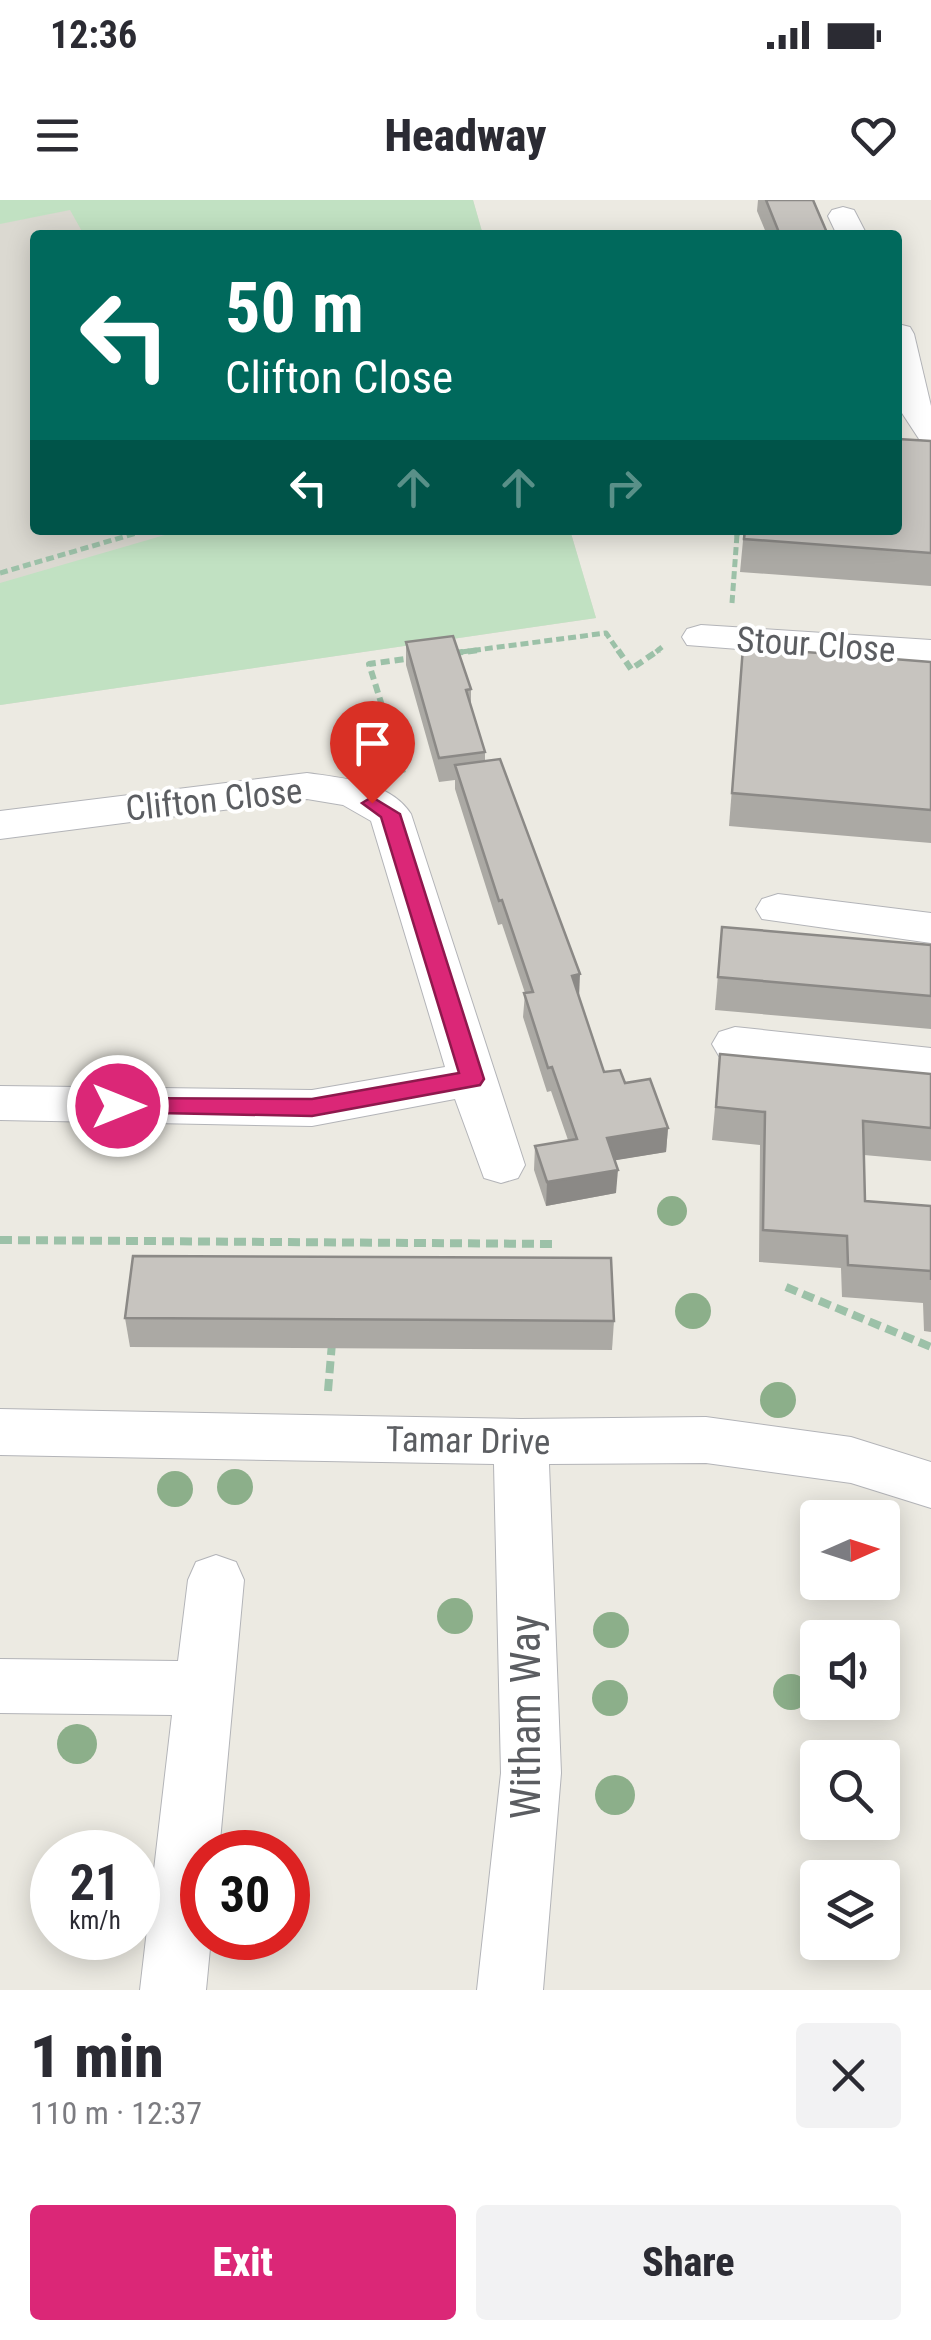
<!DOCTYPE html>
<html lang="en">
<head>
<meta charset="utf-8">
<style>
  body { margin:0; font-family:"Roboto Condensed",sans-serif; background:#f2f2f3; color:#2b2b33; height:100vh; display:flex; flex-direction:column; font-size:38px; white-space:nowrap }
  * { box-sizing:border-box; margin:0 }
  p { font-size:32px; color:#7c7c81 }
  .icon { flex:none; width:55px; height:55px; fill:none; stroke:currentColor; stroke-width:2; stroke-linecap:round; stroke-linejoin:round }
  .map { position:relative; height:1790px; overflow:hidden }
  .drawer { display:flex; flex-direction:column; background:#fff; flex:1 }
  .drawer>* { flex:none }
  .guide { position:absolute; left:30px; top:30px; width:872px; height:305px; border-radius:10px; box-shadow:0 5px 25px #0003; background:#00695c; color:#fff; overflow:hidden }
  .needle { width:65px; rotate:87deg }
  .controls { position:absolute; left:800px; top:1300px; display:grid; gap:20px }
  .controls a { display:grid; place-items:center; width:100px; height:100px; border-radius:10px; background:#fff; box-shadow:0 5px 25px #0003; font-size:50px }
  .speed { position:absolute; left:30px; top:1630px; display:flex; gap:20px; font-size:50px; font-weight:700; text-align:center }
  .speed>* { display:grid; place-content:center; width:130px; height:130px; border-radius:50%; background:#fff; box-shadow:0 5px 25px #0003; line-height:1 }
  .speed small { font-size:25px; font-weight:400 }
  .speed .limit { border:15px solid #d22; background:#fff; color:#111 }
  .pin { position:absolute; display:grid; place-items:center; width:85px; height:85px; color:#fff; margin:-102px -42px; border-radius:50% 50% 50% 0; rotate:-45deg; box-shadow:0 0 10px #0007 }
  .pin .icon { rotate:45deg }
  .me { position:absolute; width:110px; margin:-55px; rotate:90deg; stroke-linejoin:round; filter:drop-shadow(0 0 8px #0008) }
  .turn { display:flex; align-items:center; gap:35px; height:210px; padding:0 30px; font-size:45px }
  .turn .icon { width:130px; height:130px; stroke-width:2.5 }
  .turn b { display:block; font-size:70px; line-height:85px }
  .lanes { display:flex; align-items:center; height:95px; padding:0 30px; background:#0003; justify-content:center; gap:50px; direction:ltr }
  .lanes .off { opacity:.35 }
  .round { display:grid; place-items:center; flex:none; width:105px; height:105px; border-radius:10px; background:#f2f2f3 }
  .headline { display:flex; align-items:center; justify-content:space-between; height:170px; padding:0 30px }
  h1 { font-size:60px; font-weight:800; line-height:75px }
  .button { display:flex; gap:20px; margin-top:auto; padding:20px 30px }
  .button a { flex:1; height:115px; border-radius:10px; background:#db2777; color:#fff; font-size:40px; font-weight:800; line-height:115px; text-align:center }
  .button a+a { background:#f2f2f3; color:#2b2b33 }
  .status { display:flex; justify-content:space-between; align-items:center; height:70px; padding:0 50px; background:#fff; direction:ltr }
  .status svg { height:28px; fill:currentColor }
  header { display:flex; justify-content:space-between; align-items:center; height:130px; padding:0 30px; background:#fff; font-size:45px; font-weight:800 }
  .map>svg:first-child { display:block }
</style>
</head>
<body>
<div class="status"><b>12:36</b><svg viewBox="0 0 49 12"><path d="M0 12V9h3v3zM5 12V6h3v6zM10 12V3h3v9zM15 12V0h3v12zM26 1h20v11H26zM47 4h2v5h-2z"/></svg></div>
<header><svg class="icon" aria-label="menu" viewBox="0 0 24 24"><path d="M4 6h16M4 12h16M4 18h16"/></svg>Headway<svg class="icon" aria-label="heart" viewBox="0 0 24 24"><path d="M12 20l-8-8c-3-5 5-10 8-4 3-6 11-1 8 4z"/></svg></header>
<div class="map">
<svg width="931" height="1790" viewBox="0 0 931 1790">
  <rect width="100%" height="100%" fill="#eceae2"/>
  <!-- education -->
  <path fill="#dbd9d1" d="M0,0H473L483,35H35V330H570L596,418L0,505Z"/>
  <!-- green -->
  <g fill="#c1e1c2">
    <path d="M0,0H473L483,35H84L70,10L0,24Z"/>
    <path d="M182,330H570L596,418L0,505V383Z"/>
  </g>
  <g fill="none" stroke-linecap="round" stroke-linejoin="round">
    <!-- street casing -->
    <g stroke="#b3b4b8" stroke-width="2">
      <g id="street">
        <path d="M843,7L854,10L867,35H837L828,16L832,10Z"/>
        <path d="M898,124L910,127L914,134L931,206V242L919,239L898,207Z"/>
        <path d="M701,425L931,440V464L687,445L682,437L687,429Z"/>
        <path d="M307,573C342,578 390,581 411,614L525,965L518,978L501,983L484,978L455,899L312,926L0,920V886L312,890L445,867L371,621L343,605L307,599L0,639V611Z"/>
        <path d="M778,694L931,713V743L762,719L756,709L762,699Z"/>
        <path d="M735,827L931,848V882L719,856L712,844L719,832Z"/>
        <path d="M0,1209L521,1219L706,1217L851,1237L931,1262V1308L851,1283L706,1263L549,1264L561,1573L543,1790H477L501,1573L494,1264L0,1255Z"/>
        <path d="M216,1355L236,1362L244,1380L219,1652H202V1738H211L206,1790H140L172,1515L0,1513V1459L178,1461L188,1380L196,1362Z"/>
      </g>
    </g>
    <!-- path-far2 -->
    <g stroke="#9cc1a8" stroke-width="5" stroke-dasharray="8 4" stroke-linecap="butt">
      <path d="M737,330V336L750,337"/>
      <path d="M0,373L147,330"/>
      <path d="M732,403L737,335"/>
      <path d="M461,452L606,433L619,452"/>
      <path d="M656,452L662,447"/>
    </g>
    <!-- path-far1 -->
    <g stroke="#9cc1a8" stroke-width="6" stroke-dasharray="9 5" stroke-linecap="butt">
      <path d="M618,450L631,469L659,450"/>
      <path d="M454,453L480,450"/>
      <path d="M403,573L369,464L412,458"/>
    </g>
    <!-- path -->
    <g stroke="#9cc1a8" stroke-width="8" stroke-dasharray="12 6" stroke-linecap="butt">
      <path d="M0,1040L557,1044"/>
      <path d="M786,1087L931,1147"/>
      <path d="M328,1191L332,1143"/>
    </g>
    <!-- street -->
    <use href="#street" fill="#fff" fill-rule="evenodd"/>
  </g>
  <!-- trees -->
  <g fill="#8caf8a">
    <circle cx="672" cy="1011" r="15"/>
    <circle cx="693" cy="1111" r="18"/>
    <circle cx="778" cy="1200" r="18"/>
    <circle cx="235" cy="1287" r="18"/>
    <circle cx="175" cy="1289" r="18"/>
    <circle cx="455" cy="1416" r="18"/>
    <circle cx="611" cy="1430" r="18"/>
    <circle cx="791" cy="1492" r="18"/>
    <circle cx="610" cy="1498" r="18"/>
    <circle cx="77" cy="1544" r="20"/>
    <circle cx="615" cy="1595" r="20"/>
  </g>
  <!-- wall -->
  <g fill="#aba9a4">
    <path d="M758,0H813L828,35H767L757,11Z"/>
    <path d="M931,241V386L740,372L744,330Z"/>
    <path d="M406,442L471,489V506L485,552V561L579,797L604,872L625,883L668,928L666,952L615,960L616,993L546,1006L534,970L535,946L568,940L551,891L547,892L523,817L525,793L502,724L498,725L455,589V580L439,582L406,465Z"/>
    <path d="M743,447L931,462V643L729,626Z"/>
    <path d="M722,727L931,745V829L715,810Z"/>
    <path d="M720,854L931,874V961L864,955L865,1001L931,1006V1132L924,1131L923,1103L842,1097L841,1068L759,1062L760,945L712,940Z"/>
    <path d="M125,1118L614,1121L612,1150L130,1147Z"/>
  </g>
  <!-- shaded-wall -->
  <g fill="#8b8986">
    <path d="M580,774L579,798L572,776Z"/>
    <path d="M668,928L666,952L605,962L607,938Z"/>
    <path d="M618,970L616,993L546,1006L547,982Z"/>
  </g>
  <!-- building -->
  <g fill="#c7c4bf" stroke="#8b8986" stroke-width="2.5">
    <path d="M766,0H813L828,35H780Z"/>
    <path d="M898,239L931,241V353L744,339L745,330H898Z"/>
    <path d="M453,436L471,489L466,490L485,552L439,558L406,442Z"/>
    <path d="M743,447L931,462V610L732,593Z"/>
    <path d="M500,559L580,774L572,776L604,872L620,870L625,883L650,879L668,928L607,938L618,970L547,982L535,946L577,939L552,867L548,868L524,793L533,792L502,700L499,701L455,565Z"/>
    <path d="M722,727L931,745V796L718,777Z"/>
    <path d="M720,854L931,874V928L863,921L865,1001L931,1006V1080V1071L848,1065L847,1036L763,1030L765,912L716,907Z"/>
    <path d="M133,1056L611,1058L614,1121L125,1118Z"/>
  </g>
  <!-- route -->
  <path fill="#db2777" stroke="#8e194d" stroke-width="2.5" d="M372,597L400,614L484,879L480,885L312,916L110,912L107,906L118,898L312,899L459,873L381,617L362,603Z"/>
  <g text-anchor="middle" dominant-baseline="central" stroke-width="8" stroke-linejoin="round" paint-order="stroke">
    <!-- street labels -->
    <g font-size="35" fill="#5b5d61" stroke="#fff">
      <text transform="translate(816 445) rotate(4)">Stour Close</text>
      <text transform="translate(214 600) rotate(-6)">Clifton Close</text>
      <text transform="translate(468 1241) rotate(1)">Tamar Drive</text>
    </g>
    <!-- near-street labels -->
    <g font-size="42" fill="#5b5d61" stroke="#fff">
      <text transform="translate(525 1517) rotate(-90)">Witham Way</text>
    </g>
  </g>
</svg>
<div class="controls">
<a><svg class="needle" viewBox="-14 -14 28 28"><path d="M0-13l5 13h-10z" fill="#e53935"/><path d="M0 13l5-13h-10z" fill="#7c7c81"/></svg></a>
<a><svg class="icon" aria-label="sound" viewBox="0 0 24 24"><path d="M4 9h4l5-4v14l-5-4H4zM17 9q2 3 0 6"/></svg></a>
<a><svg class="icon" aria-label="search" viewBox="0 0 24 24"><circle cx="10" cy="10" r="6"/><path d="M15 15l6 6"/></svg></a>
<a><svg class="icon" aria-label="layers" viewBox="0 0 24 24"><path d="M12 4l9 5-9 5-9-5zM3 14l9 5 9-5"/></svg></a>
</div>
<div class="speed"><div>21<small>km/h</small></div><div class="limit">30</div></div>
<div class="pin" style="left:372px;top:603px;background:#d93025"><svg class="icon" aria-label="arrive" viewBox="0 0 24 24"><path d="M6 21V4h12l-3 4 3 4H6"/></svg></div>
<svg class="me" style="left:118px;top:906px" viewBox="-20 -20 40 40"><circle r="17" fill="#db2777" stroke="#fff" stroke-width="3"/><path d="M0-11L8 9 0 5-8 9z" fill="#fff"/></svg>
<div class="guide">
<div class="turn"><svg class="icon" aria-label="left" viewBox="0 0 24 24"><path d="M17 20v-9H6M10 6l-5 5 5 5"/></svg><div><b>50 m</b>Clifton Close</div></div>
<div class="lanes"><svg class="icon" aria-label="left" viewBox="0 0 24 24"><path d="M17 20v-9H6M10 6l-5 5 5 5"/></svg><svg class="icon off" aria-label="ahead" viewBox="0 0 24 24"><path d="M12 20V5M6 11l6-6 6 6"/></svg><svg class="icon off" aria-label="ahead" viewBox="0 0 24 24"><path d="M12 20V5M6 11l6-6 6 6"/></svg><svg class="icon off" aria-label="right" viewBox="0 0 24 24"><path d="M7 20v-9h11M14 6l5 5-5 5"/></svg></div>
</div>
</div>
<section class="drawer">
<div class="headline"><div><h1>1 min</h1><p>110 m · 12:37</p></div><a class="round"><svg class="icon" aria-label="close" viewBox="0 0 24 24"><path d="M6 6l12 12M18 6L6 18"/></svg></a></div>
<div class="button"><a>Exit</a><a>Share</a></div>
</section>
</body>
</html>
